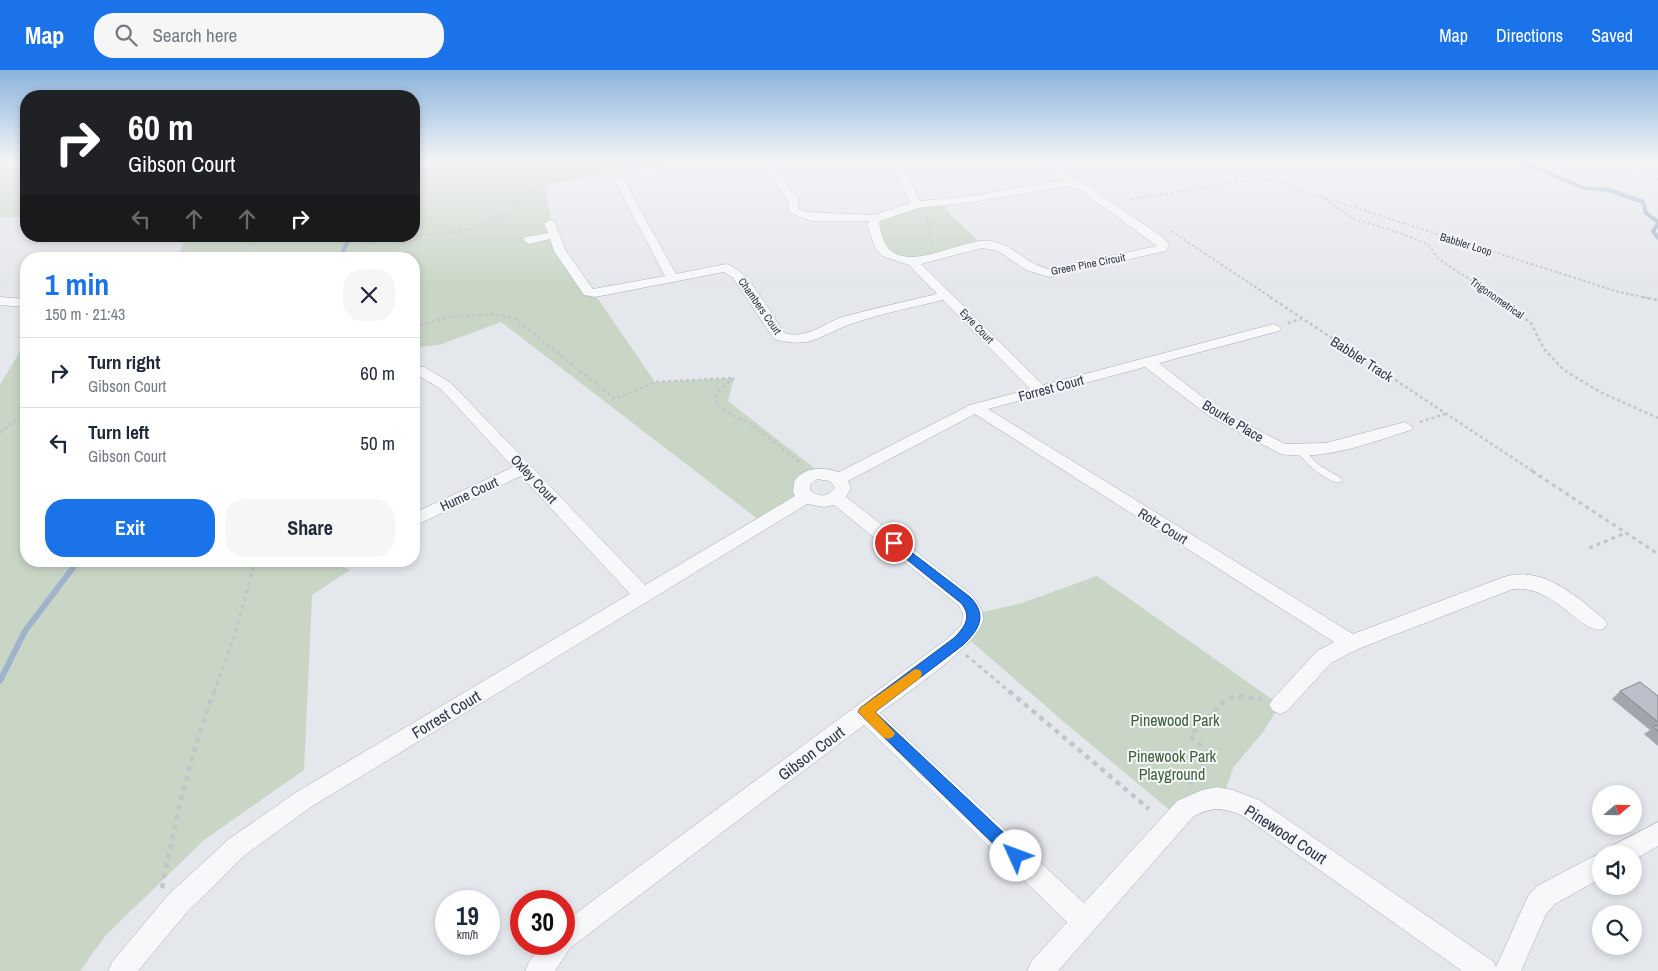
<!DOCTYPE html>
<html lang="en">
<head>
<meta charset="utf-8">
<style>
  body { margin:0; font-family:"Archivo Narrow",sans-serif; background:#f6f6f7; color:#1f2937; height:100vh; display:flex; flex-direction:column; font-size:19px; white-space:nowrap }
  * { box-sizing:border-box; margin:0 }
  p { font-size:16px; color:#747a83 }
  .icon { flex:none; width:28px; height:28px; fill:none; stroke:currentColor; stroke-width:2; stroke-linecap:round; stroke-linejoin:round }
  .map { position:relative; flex:1; overflow:hidden }
  .panel { position:absolute; left:20px; top:182px; width:400px; height:315px; display:flex; flex-direction:column; background:#fff; border-radius:20px; box-shadow:0 2px 8px #0003 }
  .panel>* { flex:none }
  .banner { position:absolute; left:20px; top:20px; width:400px; height:152px; border-radius:20px; box-shadow:0 2px 8px #0003; background:#202124; color:#fff; overflow:hidden }
  .needle { width:32px; rotate:70deg }
  .tools { position:absolute; left:1592px; top:715px; display:grid; gap:10px }
  .tools a { display:grid; place-items:center; width:50px; height:50px; border-radius:50%; background:#fff; box-shadow:0 2px 8px #0003; font-size:25px }
  .speed { position:absolute; left:435px; top:820px; display:flex; gap:10px; font-size:25px; font-weight:700; text-align:center }
  .speed>* { display:grid; place-content:center; width:65px; height:65px; border-radius:50%; background:#fff; box-shadow:0 2px 8px #0003; line-height:1 }
  .speed small { font-size:12px; font-weight:400 }
  .speed .limit { border:8px solid #d22; background:#fff; color:#111 }
  .pin { position:absolute; display:grid; place-items:center; width:42px; height:42px; color:#fff; margin:-21px; border:2px solid #fff; border-radius:50%; box-shadow:0 1px 5px #0007 }
  .me { position:absolute; width:55px; margin:-28px; rotate:313deg; stroke-linejoin:round; filter:drop-shadow(0 0 4px #0008) }
  .turn { display:flex; align-items:center; gap:18px; height:105px; padding:0 25px; font-size:22px }
  .turn .icon { width:65px; height:65px; stroke-width:2.5 }
  .turn b { display:block; font-size:35px; line-height:42px }
  .lanes { display:flex; align-items:center; height:48px; padding:0 25px; background:#0003; justify-content:center; gap:25px; direction:ltr }
  .lanes .off { opacity:.35 }
  .round { display:grid; place-items:center; flex:none; width:52px; height:52px; border-radius:20px; background:#f6f6f7 }
  .overview { display:flex; align-items:center; justify-content:space-between; height:85px; padding:0 25px }
  h1 { font-size:30px; font-weight:800; line-height:38px; color:#1a73e8 }
  .primary-button { display:flex; gap:10px; margin-top:auto; padding:10px 25px }
  .primary-button a { flex:1; height:58px; border-radius:20px; background:#1a73e8; color:#fff; font-size:20px; font-weight:800; line-height:58px; text-align:center }
  .primary-button a+a { background:#f6f6f7; color:#1f2937 }
  ul { padding:0; list-style:none }
  li { display:flex; align-items:center; gap:15px; height:70px; padding:0 25px; border-top:1px solid #e0e1e3 }
  li div { flex:1 }
  li b { display:block; font-size:19px }
  li em { font-style:normal }
  header { display:flex; align-items:center; gap:30px; box-sizing:border-box; height:70px; padding:0 25px; background:#1a73e8; color:#fff }
  header strong { font-size:24px }
  nav { display:flex; gap:28px; margin-inline-start:auto; font-size:18px }
  .search { width:350px; height:45px; background:#f6f6f7; display:flex; align-items:center; gap:12px; box-sizing:border-box; padding:0 18px; border-radius:20px; color:#747a83; font-size:19px }
  .map>svg:first-child { display:block }
</style>
</head>
<body>
<header>
<strong>Map</strong>
<div class="search"><svg class="icon" aria-label="search" viewBox="0 0 24 24"><circle cx="10" cy="10" r="6"/><path d="M15 15l6 6"/></svg>Search here</div>
<nav><a>Map</a><a>Directions</a><a>Saved</a></nav>
</header>
<div class="map">
<svg width="1658" height="901" viewBox="0 0 1658 901">
  <rect width="100%" height="100%" fill="#e4e7ec"/>
  <!-- green -->
  <g fill="#c9d6c5">
    <rect x="0" y="90" width="26" height="57"/>
    <path d="M414,90H692L542,115L545,116L554,165L655,312L734,308L728,331L822,404L807,407L801,422L763,453L501,252L439,275L414,278V189H176L184,173L156,166H414Z"/>
    <path d="M943,132L950,144L982,174L913,192L886,183L876,149L901,139Z"/>
    <path d="M26,271V491H331L350,500L312,525L304,700L204,770L106,865L80,901H0V315Z"/>
    <path d="M1097,506L1280,635L1263,662L1233,698L1223,728L1178,747L1064,652L965,566L974,544L1022,533Z"/>
  </g>
  <g fill="none" stroke-linecap="round" stroke-linejoin="round">
    <!-- stream-far1 -->
    <g stroke="#9fb4cc" stroke-width="4">
      <path d="M1517,90L1584,118L1609,120L1643,132L1646,143L1658,152"/>
      <path d="M1658,154L1653,161L1658,168"/>
      <path d="M339,189L348,171V166"/>
    </g>
    <!-- stream -->
    <path stroke="#9fb4cc" stroke-width="6" d="M0,611L25,561L78,491"/>
    <!-- lane casing -->
    <g stroke="#a9aeb7" stroke-width="1">
      <path id="lane" d="M1301,379L1304,380L1319,395L1341,408L1342,410L1341,412C1327,414 1305,392 1297,382Z"/>
    </g>
    <!-- street casing -->
    <g stroke="#a9aeb7" stroke-width="1">
      <g id="street">
        <path d="M769,90H781L773,97L798,129L799,139L805,142L875,145L910,133L891,90H901L920,131L973,126L1063,110L1038,90C1061,90 1067,110 1087,115L1164,168L1169,175L1166,181L1049,207L1026,200L998,181L982,178L921,194L1043,315L1274,254L1281,258L1279,261L1159,293L1219,340L1285,374L1326,373L1405,352L1413,357L1411,360C1369,373 1325,391 1281,384L1209,346L1145,297L988,339L1353,564L1504,507C1543,495 1576,526 1604,549L1607,554L1604,559C1582,567 1555,514 1513,519L1358,579L1331,593L1287,641L1280,644L1273,641L1269,635L1273,629L1317,581L1334,572L975,344L848,411L851,418L846,427L972,525C977,532 984,540 983,549C981,574 902,626 880,643L1084,833L1177,731L1202,720L1217,717L1233,720L1259,730L1494,892L1496,897L1528,826L1537,816L1592,787L1601,783L1602,784L1601,808L1555,834L1546,844L1521,901H1462L1243,746C1225,738 1211,736 1193,747L1058,901H1027L1031,892L1067,852L864,655L570,878L555,901H525L529,892L543,874H564V852L947,569L962,554L963,543L958,535L834,435L824,437L807,434L311,737L245,785L187,842L138,901H108L112,892L169,824L229,769L295,723L630,524L521,406L414,456V443L513,397L441,319L414,303V297H424L451,313L645,515L795,426L793,422L794,412C804,396 823,397 839,402L970,335L1030,319L943,230C914,237 883,243 854,253C820,264 813,280 774,269L733,208L724,202L595,227L584,225L554,181L550,169L529,174L523,170L525,167L548,163L544,153L550,150L554,151L566,181L593,219L665,206L614,110L619,107L624,110L676,204L726,194C749,200 771,244 784,263C808,270 824,252 846,246C876,238 907,231 937,224L909,195L882,186L875,178L867,154L869,151H811L790,143L787,129L762,96ZM1067,116L1079,119L1157,176L1049,199C1027,195 1014,175 991,171C962,167 913,202 889,179C883,173 881,161 879,154L880,151L918,138L973,132ZM817,409L830,411L835,418C827,427 819,428 810,420V414Z"/>
        <path d="M0,227L26,229V237L0,235Z"/>
        <path d="M1658,752V776L1634,790V784H1609L1612,776Z"/>
      </g>
    </g>
    <!-- path-far3 -->
    <g stroke="#c2c5cb" stroke-width="2" stroke-dasharray="2.5 2.5" stroke-linecap="butt">
      <path d="M1069,90L1090,105"/>
      <path d="M1245,90L1277,110L1312,124L1619,222L1648,228"/>
      <path d="M1628,90L1636,98L1658,109"/>
      <path d="M628,102L701,90"/>
      <path d="M414,123L416,107L433,90"/>
      <path d="M1324,129L1354,149L1403,164L1429,175L1437,187L1447,195L1499,228"/>
      <path d="M1126,130L1251,110H1276"/>
      <path d="M927,146L932,174"/>
      <path d="M1171,161L1272,228"/>
      <path d="M414,165C446,164 478,162 505,142C517,133 526,122 539,116C559,107 585,108 607,105"/>
      <path d="M373,172L402,166"/>
      <path d="M357,184L380,166"/>
      <path d="M233,189L260,166"/>
      <path d="M285,189L357,185L361,189"/>
    </g>
    <!-- path-far2 -->
    <g stroke="#c2c5cb" stroke-width="2.5" stroke-dasharray="3 3" stroke-linecap="butt">
      <path d="M1270,227L1534,402"/>
      <path d="M1497,227L1531,253L1544,279L1564,300L1600,322L1658,348"/>
      <path d="M1642,227L1658,230"/>
      <path d="M1288,253L1301,249"/>
      <path d="M414,257L448,247L492,244L514,248L615,329L655,312L734,308"/>
      <path d="M734,308L717,322L716,333L732,345L751,354L802,394"/>
      <path d="M1420,352L1445,344"/>
      <path d="M0,363L26,341"/>
    </g>
    <!-- path-far1 -->
    <g stroke="#c2c5cb" stroke-width="3" stroke-dasharray="4 4" stroke-linecap="butt">
      <path d="M1532,401L1658,484"/>
      <path d="M1589,478L1626,463"/>
      <path d="M966,585L1010,622"/>
      <path d="M214,622L234,568L255,491"/>
    </g>
    <!-- path -->
    <g stroke="#c2c5cb" stroke-width="4.5" stroke-dasharray="5 5" stroke-linecap="butt">
      <path d="M1009,621L1149,739"/>
      <path d="M1189,714L1211,693L1207,681L1190,666L1223,632L1235,626L1262,629"/>
      <path d="M162,818C175,751 190,686 214,621"/>
    </g>
    <!-- lane -->
    <use href="#lane" fill="#f7f8fa" fill-rule="evenodd"/>
    <!-- street -->
    <use href="#street" fill="#f7f8fa" fill-rule="evenodd"/>
  </g>
  <!-- wall -->
  <path fill="#a1a5ae" d="M1620,621L1658,626V676L1644,664L1650,660L1612,629Z"/>
  <!-- building -->
  <g fill="#bbc0ca" stroke="#83868d">
    <path d="M1640,612L1658,626V652L1620,621Z"/>
    <path d="M1658,655V661L1653,657Z"/>
  </g>
  <!-- sky -->
  <linearGradient id="sky" x2="0" y2="1"><stop stop-color="#8bb4dd"/><stop offset="0.42" stop-color="#f3f4f6"/><stop offset="1" stop-color="#f3f4f6" stop-opacity="0"/></linearGradient>
  <rect width="1658" height="216" fill="url(#sky)"/>
  <!-- route -->
  <path fill="#1a73e8" stroke="#114b97" d="M894,469L970,527C988,545 979,560 963,575L875,642L1022,780L1024,786L1022,791L1016,793L1011,791L858,642L860,638L954,568C964,558 973,547 961,533L890,476L888,473Z"/>
  <!-- slow -->
  <path fill="#f59e0b" d="M915,599L920,600L922,604L920,608L875,642L895,663L893,667L888,669L883,667L858,642L860,638Z"/>
  <g text-anchor="middle" dominant-baseline="central" stroke-width="4" stroke-linejoin="round" paint-order="stroke">
    <!-- far-street labels -->
    <g font-size="11" fill="#2b3445" stroke="#f4f6f9">
      <text transform="translate(1466 174) rotate(17)">Babbler Loop</text>
      <text transform="translate(1088 194) rotate(-11)">Green Pine Circuit</text>
      <text transform="translate(1497 228) rotate(35)">Trigonometrical</text>
      <text transform="translate(760 236) rotate(55)">Chambers Court</text>
      <text transform="translate(977 256) rotate(46)">Eyre Court</text>
    </g>
    <!-- street labels -->
    <g font-size="14" fill="#2b3445" stroke="#f4f6f9">
      <text transform="translate(1362 289) rotate(33)">Babbler Track</text>
      <text transform="translate(1051 318) rotate(-15)">Forrest Court</text>
      <text transform="translate(1233 351) rotate(31)">Bourke Place</text>
      <text transform="translate(534 409) rotate(47)">Oxley Court</text>
      <text transform="translate(469 424) rotate(-25)">Hume Court</text>
      <text transform="translate(1163 456) rotate(32)">Rotz Court</text>
    </g>
    <!-- near-street labels -->
    <g font-size="16" fill="#2b3445" stroke="#f4f6f9">
      <text transform="translate(446 644) rotate(-31)">Forrest Court</text>
      <text transform="translate(811 683) rotate(-37)">Gibson Court</text>
      <text transform="translate(1286 764) rotate(33)">Pinewood Court</text>
    </g>
    <!-- near-park labels -->
    <g font-size="16" fill="#3f6138" stroke="#f4f6f9">
      <text x="1175" y="650">Pinewood Park</text>
      <text x="1172" y="686">Pinewook Park<tspan x="1172" dy="18">Playground</tspan></text>
    </g>
  </g>
</svg>
<div class="tools">
<a><svg class="needle" viewBox="-14 -14 28 28"><path d="M0-13l5 13h-10z" fill="#e53935"/><path d="M0 13l5-13h-10z" fill="#747a83"/></svg></a>
<a><svg class="icon" aria-label="sound" viewBox="0 0 24 24"><path d="M4 9h4l5-4v14l-5-4H4zM17 9q2 3 0 6"/></svg></a>
<a><svg class="icon" aria-label="search" viewBox="0 0 24 24"><circle cx="10" cy="10" r="6"/><path d="M15 15l6 6"/></svg></a>
</div>
<div class="speed"><div>19<small>km/h</small></div><div class="limit">30</div></div>
<div class="pin" style="left:894px;top:473px;background:#d93025"><svg class="icon" aria-label="arrive" viewBox="0 0 24 24"><path d="M6 21V4h12l-3 4 3 4H6"/></svg></div>
<svg class="me" style="left:1016px;top:786px" viewBox="-20 -20 40 40"><circle r="19" fill="#fff"/><path d="M0-13L10 11 0 6-10 11z" fill="#1a73e8"/></svg>
<div class="banner">
<div class="turn"><svg class="icon" aria-label="right" viewBox="0 0 24 24"><path d="M7 20v-9h11M14 6l5 5-5 5"/></svg><div><b>60 m</b>Gibson Court</div></div>
<div class="lanes"><svg class="icon off" aria-label="left" viewBox="0 0 24 24"><path d="M17 20v-9H6M10 6l-5 5 5 5"/></svg><svg class="icon off" aria-label="ahead" viewBox="0 0 24 24"><path d="M12 20V5M6 11l6-6 6 6"/></svg><svg class="icon off" aria-label="ahead" viewBox="0 0 24 24"><path d="M12 20V5M6 11l6-6 6 6"/></svg><svg class="icon" aria-label="right" viewBox="0 0 24 24"><path d="M7 20v-9h11M14 6l5 5-5 5"/></svg></div>
</div>
<section class="panel">
<div class="overview"><div><h1>1 min</h1><p>150 m · 21:43</p></div><a class="round"><svg class="icon" aria-label="close" viewBox="0 0 24 24"><path d="M6 6l12 12M18 6L6 18"/></svg></a></div>
<ul>
<li><svg class="icon" aria-label="right" viewBox="0 0 24 24"><path d="M7 20v-9h11M14 6l5 5-5 5"/></svg><div><b>Turn right</b><p>Gibson Court</p></div><em>60 m</em></li>
<li><svg class="icon" aria-label="left" viewBox="0 0 24 24"><path d="M17 20v-9H6M10 6l-5 5 5 5"/></svg><div><b>Turn left</b><p>Gibson Court</p></div><em>50 m</em></li>
</ul>
<div class="primary-button"><a>Exit</a><a>Share</a></div>
</section>
</div>
</body>
</html>
